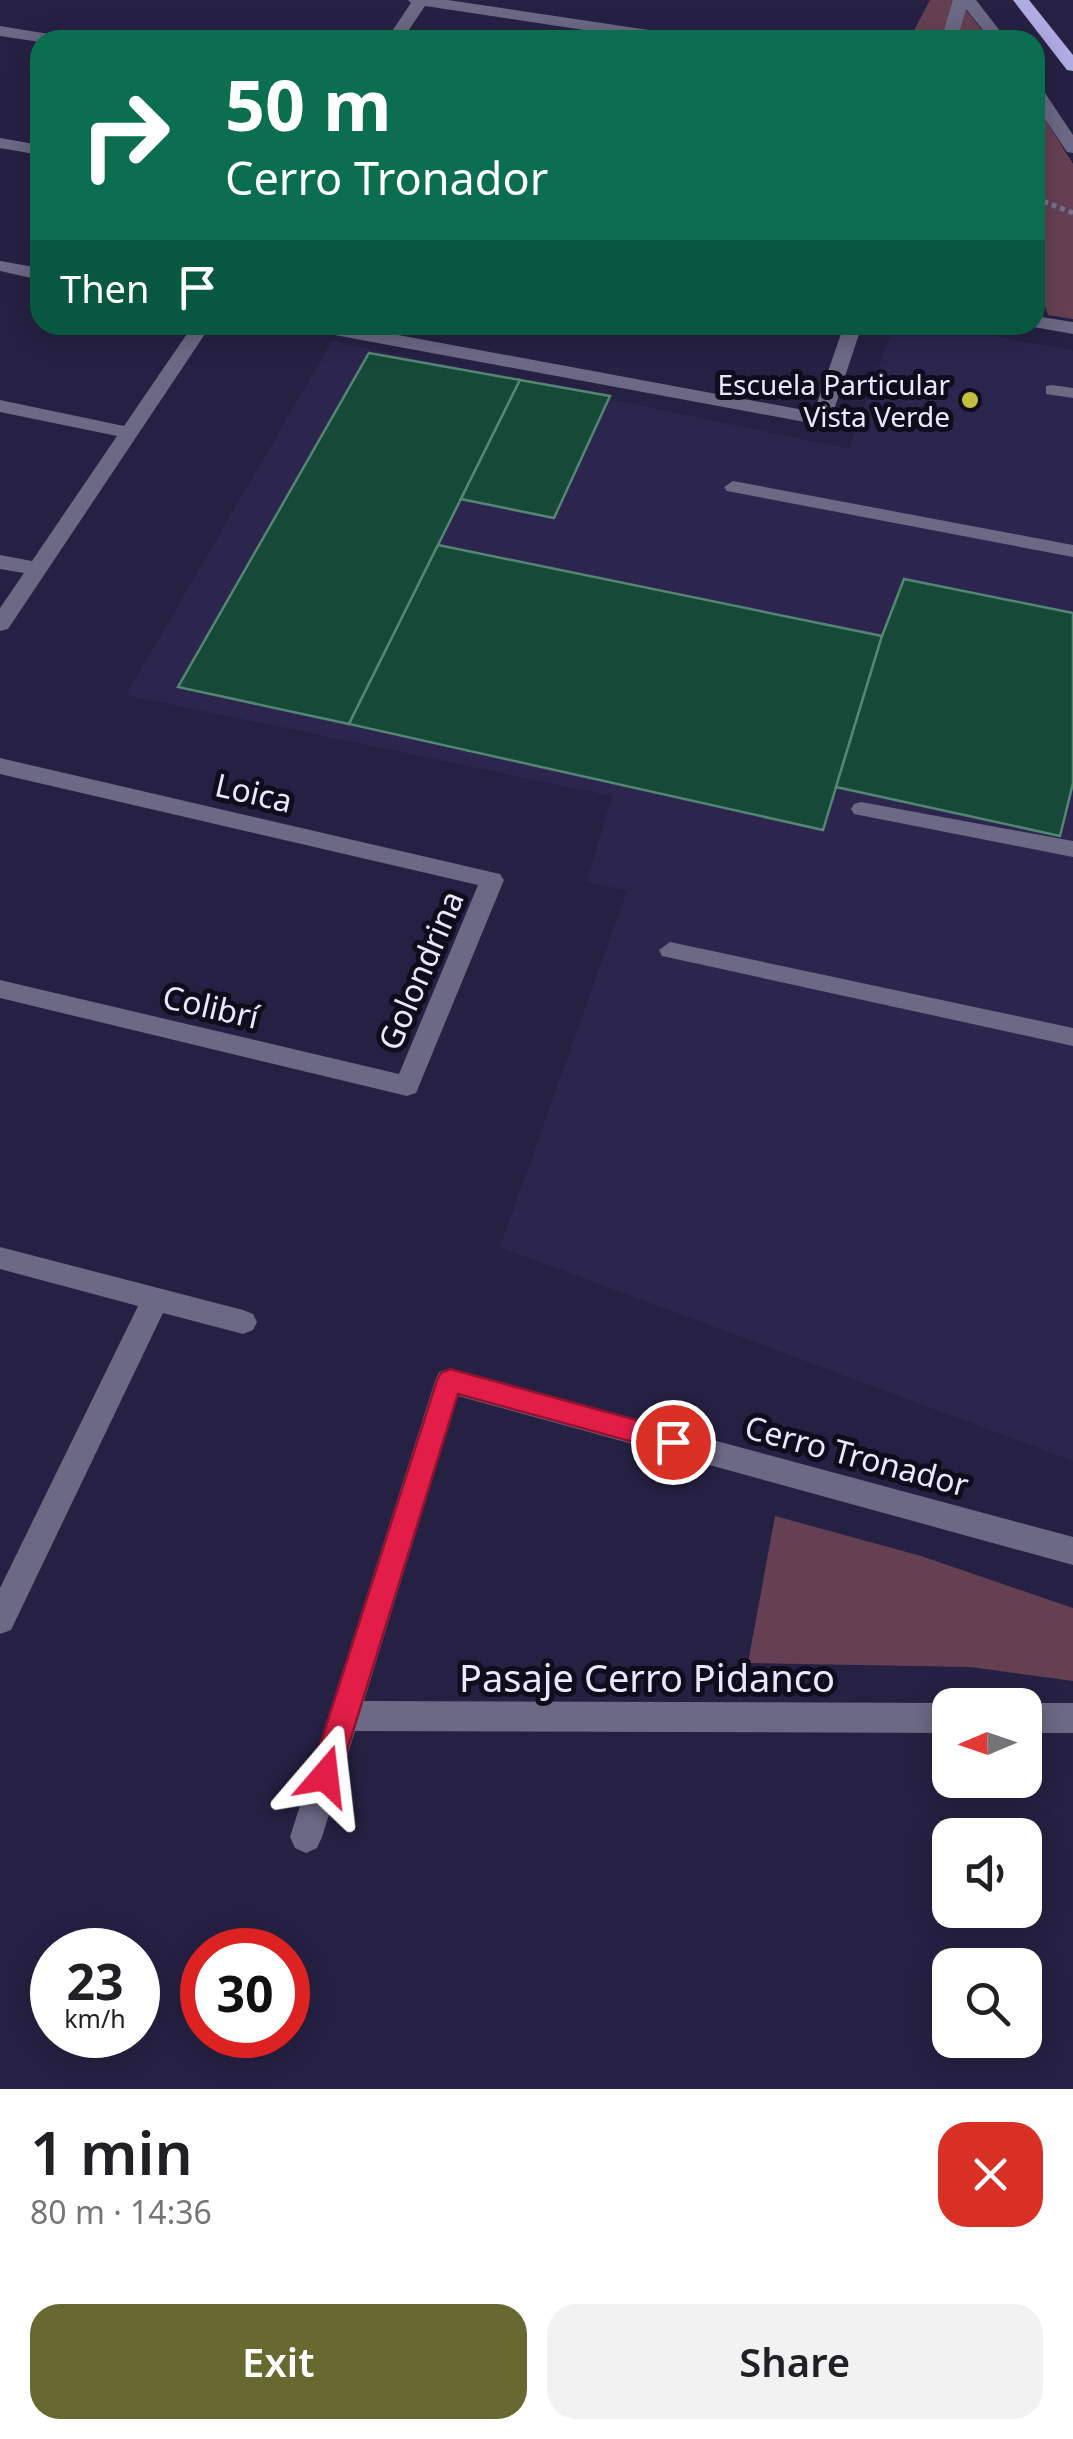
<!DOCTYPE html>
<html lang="en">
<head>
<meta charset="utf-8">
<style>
  body { margin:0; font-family:"Noto Sans",sans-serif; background:#f2f2f2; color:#202124; height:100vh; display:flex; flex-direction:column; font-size:38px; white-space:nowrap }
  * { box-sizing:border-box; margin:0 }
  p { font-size:32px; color:#757577 }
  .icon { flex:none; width:55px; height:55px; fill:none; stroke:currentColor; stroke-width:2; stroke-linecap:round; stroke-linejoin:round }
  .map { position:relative; height:2089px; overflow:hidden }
  .details { display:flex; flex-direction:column; background:#fff; flex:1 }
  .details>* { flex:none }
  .guide { position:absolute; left:30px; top:30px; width:1015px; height:305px; border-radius:30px; box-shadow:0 5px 25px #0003; background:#0b6e4f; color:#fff; overflow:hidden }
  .needle { width:65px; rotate:268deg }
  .tools { position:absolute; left:932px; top:1688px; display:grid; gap:20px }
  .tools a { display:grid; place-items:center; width:110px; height:110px; border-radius:20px; background:#fff; box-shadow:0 5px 25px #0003; font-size:50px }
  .speed { position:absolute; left:30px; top:1928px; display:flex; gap:20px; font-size:50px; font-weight:700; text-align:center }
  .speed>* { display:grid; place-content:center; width:130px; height:130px; border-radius:50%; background:#fff; box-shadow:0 5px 25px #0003; line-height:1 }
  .speed small { font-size:25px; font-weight:400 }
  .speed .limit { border:15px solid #d22; background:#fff; color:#111 }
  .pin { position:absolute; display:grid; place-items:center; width:85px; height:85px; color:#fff; margin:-42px; border:5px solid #fff; border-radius:50%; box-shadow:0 2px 10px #0007 }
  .me { position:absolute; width:110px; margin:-55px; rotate:17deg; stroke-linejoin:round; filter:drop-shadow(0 0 8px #0008) }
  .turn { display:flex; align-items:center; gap:35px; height:210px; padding:0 30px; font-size:45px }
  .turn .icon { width:130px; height:130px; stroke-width:2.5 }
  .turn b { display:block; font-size:70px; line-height:85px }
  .then { display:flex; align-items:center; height:95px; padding:0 30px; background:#0003; gap:20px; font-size:38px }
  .round { display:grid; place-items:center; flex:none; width:105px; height:105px; border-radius:30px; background:#f2f2f2 }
  .headline { display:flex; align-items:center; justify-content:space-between; height:170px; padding:0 30px }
  h1 { font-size:60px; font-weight:600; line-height:75px }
  .cta { display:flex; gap:20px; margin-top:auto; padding:20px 30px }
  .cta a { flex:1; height:115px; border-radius:30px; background:#686831; color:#fff; font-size:40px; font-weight:600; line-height:115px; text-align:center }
  .cta a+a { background:#f2f2f2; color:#202124 }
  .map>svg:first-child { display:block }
</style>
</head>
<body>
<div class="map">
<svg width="1073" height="2089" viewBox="0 0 1073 2089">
  <rect width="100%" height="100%" fill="#262143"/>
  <!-- built -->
  <path fill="#2c264f" d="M894,325H939L1073,351V1461L500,1247L627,891L587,882L612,796L126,695L332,341L849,449Z"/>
  <!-- green -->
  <g fill="#654053">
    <path d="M930,0H958L990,40H909Z"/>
    <path d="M1035,103L1073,164V319L1048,315L1035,275Z"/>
    <path d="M775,1516L921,1556L1073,1608V1681L970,1667L748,1663Z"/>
  </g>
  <!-- building -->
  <g fill="#164938" stroke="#548673" stroke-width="2.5">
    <path d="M369,353L520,380L349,724L178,687Z"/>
    <path d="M520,380L610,396L554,518L461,499Z"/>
    <path d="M438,545L882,636L823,830L349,724Z"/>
    <path d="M904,579L1073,613V783L1060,836L836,787L882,636Z"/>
  </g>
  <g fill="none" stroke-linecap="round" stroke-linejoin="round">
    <!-- path -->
    <path stroke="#767390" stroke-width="5" stroke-dasharray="5 4" stroke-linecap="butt" d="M1035,198L1073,213"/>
    <!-- lane -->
    <g fill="#6b6984" fill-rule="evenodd">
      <path d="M1052,385L1073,388V398L1046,394V386Z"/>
      <path d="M733,481L1073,545V557L727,491L724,487Z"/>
      <path d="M861,802L1073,841V857L854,814L851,809L854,804Z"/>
      <path d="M670,942L1073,1028V1046L662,956L659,950Z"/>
    </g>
    <!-- street -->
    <g fill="#6b6984" fill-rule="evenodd">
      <path d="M408,0H448L682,35L690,40H650L425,6L402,40H386L411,3Z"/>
      <path d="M953,0H976L1007,40H991L966,9L957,40H941Z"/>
      <path d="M0,26L55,35L63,40L40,42L0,36Z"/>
      <path d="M1035,86L1041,87L1073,135V153L1067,152L1035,104Z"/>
      <path d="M0,138L40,145V155L0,148Z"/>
      <path d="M0,261L40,268V280L0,271Z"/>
      <path d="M1035,316L1073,322V334L1028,326L1035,325Z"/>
      <path d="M193,325H211L8,629L0,631V608L24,573L0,569V555L32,561L117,436L0,412V400L124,426Z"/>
      <path d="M304,325H344L814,412L844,325H862L831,419L821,425L313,331Z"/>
      <path d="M0,758L500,874L504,880L416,1093L407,1096L0,998V980L399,1074L478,885L0,774Z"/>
      <path d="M0,1247L243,1310L253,1314L257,1322L253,1330L243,1334L163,1313L11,1630L0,1634V1588L138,1306L0,1269Z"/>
      <path d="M449,1369L1073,1537V1565L458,1396L364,1701L950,1703L955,1705H950V1733L355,1731L322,1837L317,1848L306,1853L295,1848L290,1837L435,1381L439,1372Z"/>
      <path d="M1025,1703H1073V1733H1025V1705H1020Z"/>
    </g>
    <!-- primary -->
    <path fill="#afabe3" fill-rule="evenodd" d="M1013,0H1029L1073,55V71L1067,70Z"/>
  </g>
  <!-- route -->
  <path fill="#e11d48" stroke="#92132f" stroke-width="2.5" d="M450,1369L673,1430L682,1433L686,1442L682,1450L673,1453L458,1394L339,1776L335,1786L325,1791L315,1786L310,1776L437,1380L441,1373Z"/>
  <!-- markers -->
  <circle fill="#c1be40" stroke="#0f0d1c" stroke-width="4" cx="970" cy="400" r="10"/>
  <g text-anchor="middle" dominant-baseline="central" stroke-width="10" stroke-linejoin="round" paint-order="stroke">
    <!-- far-poi labels -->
    <g font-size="28" fill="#e9e8ff" stroke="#0f0d1c" text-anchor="end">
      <text x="950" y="384">Escuela Particular<tspan x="950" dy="32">Vista Verde</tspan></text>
    </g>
    <!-- street labels -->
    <g font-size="32" fill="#e9e8ff" stroke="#0f0d1c">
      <text transform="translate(254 792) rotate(13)">Loica</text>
      <text transform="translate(420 970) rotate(-67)">Golondrina</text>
      <text transform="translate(211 1006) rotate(13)">Colibrí</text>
      <text transform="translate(857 1455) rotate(15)">Cerro Tronador</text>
    </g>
    <!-- near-street labels -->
    <g font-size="38" fill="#e9e8ff" stroke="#0f0d1c">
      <text x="647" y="1677">Pasaje Cerro Pidanco</text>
    </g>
  </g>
</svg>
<div class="tools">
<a><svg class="needle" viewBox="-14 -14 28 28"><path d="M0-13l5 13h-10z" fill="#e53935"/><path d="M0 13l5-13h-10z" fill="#757577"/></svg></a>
<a><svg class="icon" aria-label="sound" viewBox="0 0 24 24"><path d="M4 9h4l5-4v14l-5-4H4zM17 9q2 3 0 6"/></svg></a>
<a><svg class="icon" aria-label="search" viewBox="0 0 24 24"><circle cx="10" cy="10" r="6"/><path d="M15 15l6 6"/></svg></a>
</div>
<div class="speed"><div>23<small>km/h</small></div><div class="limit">30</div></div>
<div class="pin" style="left:673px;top:1442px;background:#d93025"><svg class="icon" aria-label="arrive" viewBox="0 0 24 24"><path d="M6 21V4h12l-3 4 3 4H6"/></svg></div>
<svg class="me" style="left:325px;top:1776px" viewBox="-20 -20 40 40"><path d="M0-17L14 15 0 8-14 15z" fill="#e11d48" stroke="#fff" stroke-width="4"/></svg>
<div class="guide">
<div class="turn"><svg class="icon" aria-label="right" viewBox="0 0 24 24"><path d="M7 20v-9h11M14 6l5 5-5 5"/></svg><div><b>50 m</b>Cerro Tronador</div></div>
<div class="then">Then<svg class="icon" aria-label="arrive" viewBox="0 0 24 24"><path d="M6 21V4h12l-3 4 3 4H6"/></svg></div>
</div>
</div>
<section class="details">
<div class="headline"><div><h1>1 min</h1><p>80 m · 14:36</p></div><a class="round" style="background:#d93025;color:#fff"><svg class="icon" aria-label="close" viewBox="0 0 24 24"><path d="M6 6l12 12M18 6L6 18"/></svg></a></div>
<div class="cta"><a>Exit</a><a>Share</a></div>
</section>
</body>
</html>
